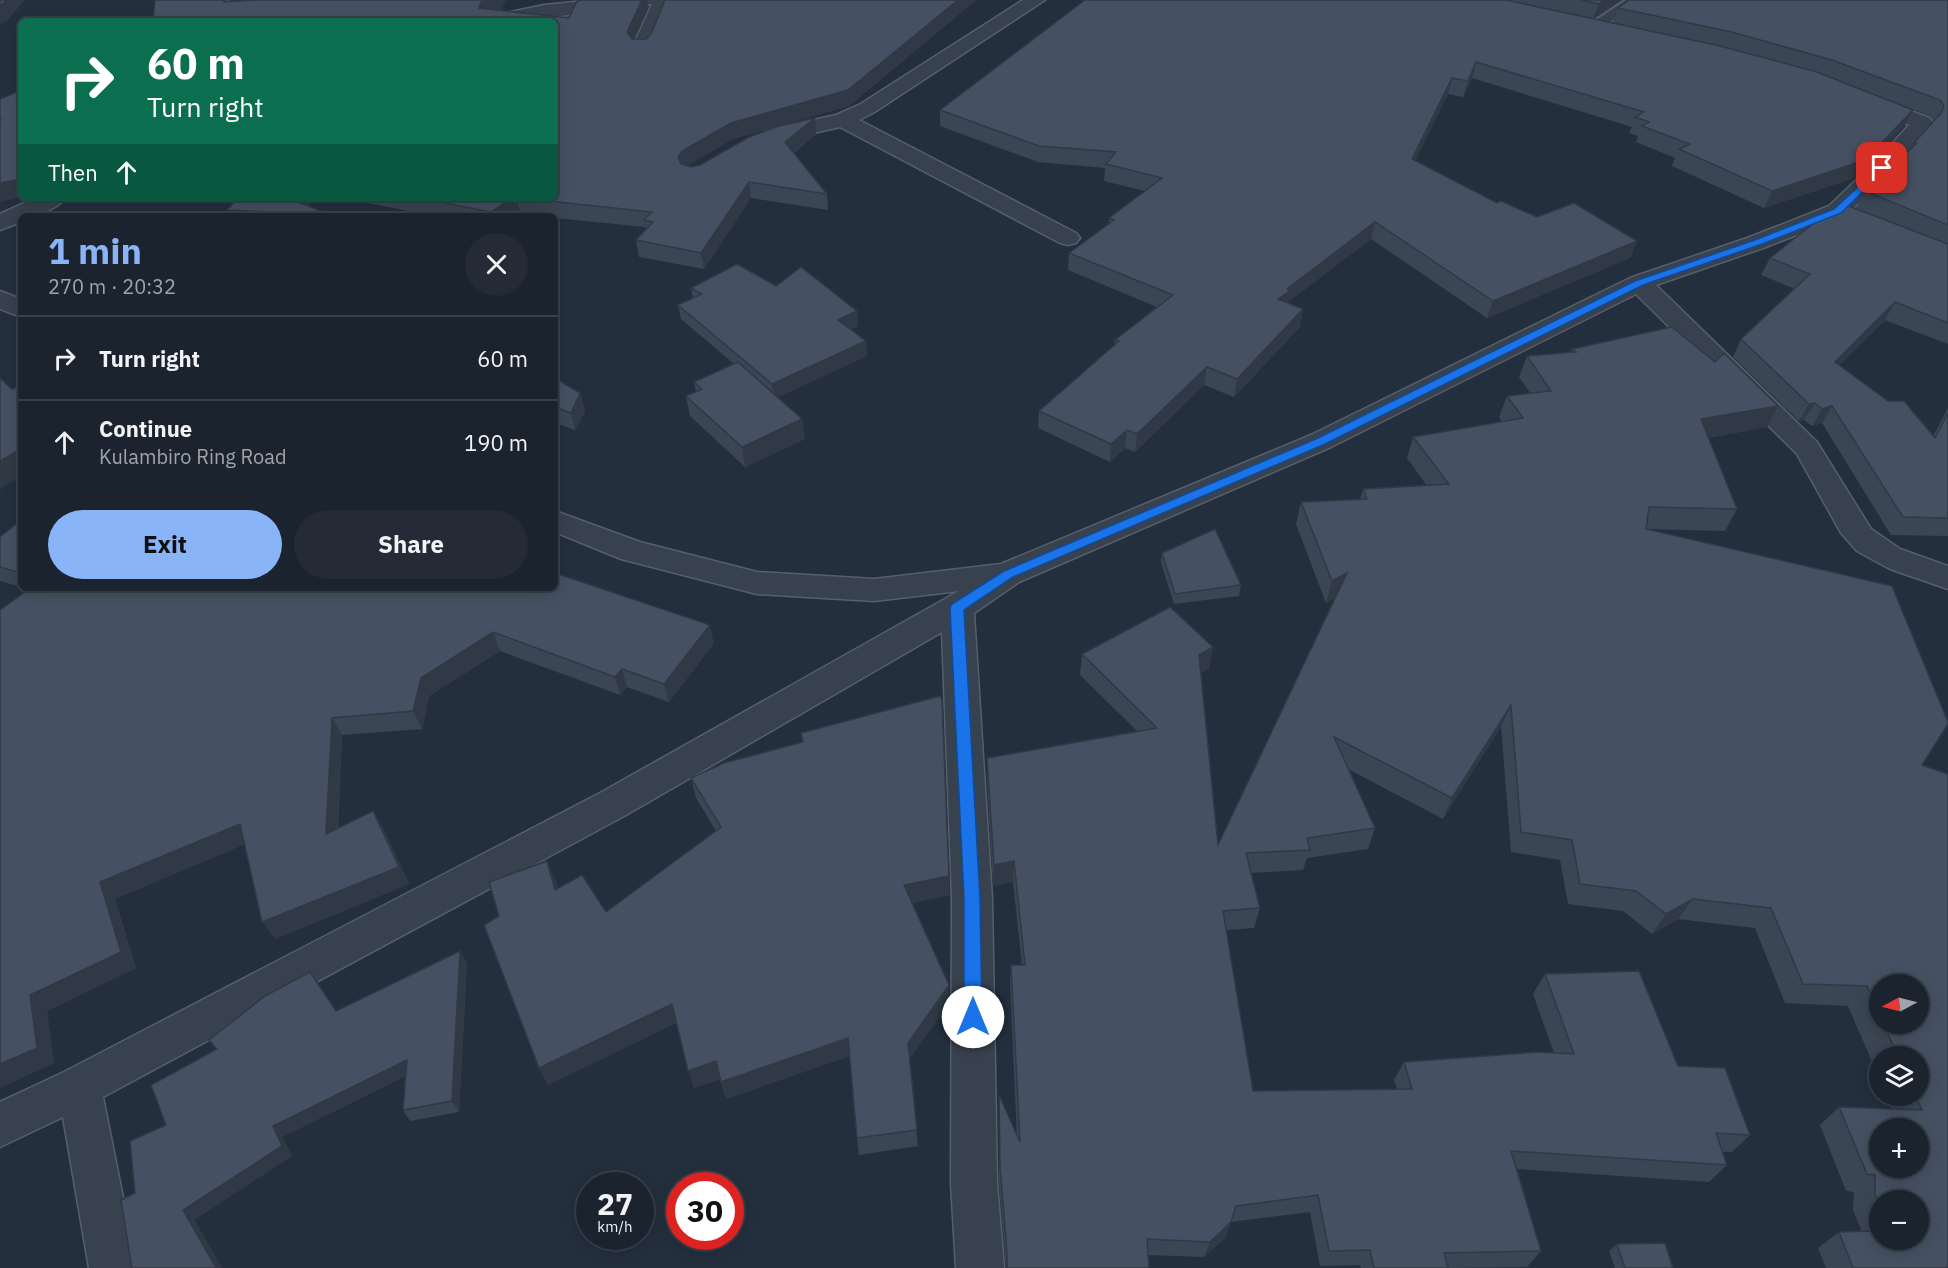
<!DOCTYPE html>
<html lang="en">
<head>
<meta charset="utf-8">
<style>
  body { margin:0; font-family:"IBM Plex Sans",sans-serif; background:#242b36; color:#f1f3f6; height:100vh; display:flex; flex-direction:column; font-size:22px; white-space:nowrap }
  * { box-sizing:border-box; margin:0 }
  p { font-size:20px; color:#a0a4aa }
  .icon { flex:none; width:33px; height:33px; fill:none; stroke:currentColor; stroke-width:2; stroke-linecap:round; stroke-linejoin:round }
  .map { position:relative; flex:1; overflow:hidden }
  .sheet { position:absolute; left:18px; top:213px; width:540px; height:378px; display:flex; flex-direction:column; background:#1b232e; border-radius:9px; box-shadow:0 3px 15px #0003,0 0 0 2px #39404a }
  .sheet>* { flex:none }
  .top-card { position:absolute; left:18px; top:18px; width:540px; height:183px; border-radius:9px; box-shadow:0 3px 15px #0003,0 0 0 2px #39404a; background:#0b6e4f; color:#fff; overflow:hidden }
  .needle { width:39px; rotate:263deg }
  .tools { position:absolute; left:1869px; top:974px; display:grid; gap:12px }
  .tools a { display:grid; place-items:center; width:60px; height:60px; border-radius:50%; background:#1b232e; box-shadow:0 3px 15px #0003,0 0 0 2px #39404a; font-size:30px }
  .speed { position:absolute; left:576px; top:1172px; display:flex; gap:12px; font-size:30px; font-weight:700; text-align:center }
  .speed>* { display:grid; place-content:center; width:78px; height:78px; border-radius:50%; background:#1b232e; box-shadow:0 3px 15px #0003,0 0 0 2px #39404a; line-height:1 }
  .speed small { font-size:15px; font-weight:400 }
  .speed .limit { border:9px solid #d22; background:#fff; color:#111 }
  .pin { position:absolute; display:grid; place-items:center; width:51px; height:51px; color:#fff; margin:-26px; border-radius:12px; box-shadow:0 3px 9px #0006 }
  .me { position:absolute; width:66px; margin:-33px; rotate:0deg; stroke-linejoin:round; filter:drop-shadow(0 0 4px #0008) }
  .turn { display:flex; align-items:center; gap:21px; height:126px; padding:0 30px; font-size:27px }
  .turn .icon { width:78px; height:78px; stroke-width:2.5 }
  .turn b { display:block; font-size:42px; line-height:51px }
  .then { display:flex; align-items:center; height:57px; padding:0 30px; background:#0003; gap:12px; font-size:22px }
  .round { display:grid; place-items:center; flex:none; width:63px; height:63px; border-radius:32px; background:#242b36 }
  .overview { display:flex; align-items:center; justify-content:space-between; height:102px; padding:0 30px }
  h1 { font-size:36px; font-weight:700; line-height:45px; color:#8ab4f8 }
  .action { display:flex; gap:12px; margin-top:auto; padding:12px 30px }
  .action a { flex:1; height:69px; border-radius:36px; background:#8ab4f8; color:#111; font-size:24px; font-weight:700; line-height:69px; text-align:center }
  .action a+a { background:#242b36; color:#f1f3f6 }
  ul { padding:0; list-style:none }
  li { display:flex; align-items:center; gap:18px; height:84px; padding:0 30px; border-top:2px solid #39404a }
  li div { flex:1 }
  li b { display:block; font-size:22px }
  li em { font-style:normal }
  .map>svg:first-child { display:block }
</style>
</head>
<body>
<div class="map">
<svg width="1948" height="1268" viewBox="0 0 1948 1268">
  <rect width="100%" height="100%" fill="#242f3e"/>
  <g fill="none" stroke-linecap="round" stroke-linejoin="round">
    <!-- lane casing -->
    <g stroke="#565f6c" stroke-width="4">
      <path id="lane" d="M1626,0H1640L1600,30H1590L1589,27L1590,24Z"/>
    </g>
    <!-- street casing -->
    <g stroke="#565f6c" stroke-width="3">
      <g id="street">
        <path d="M595,0H672L652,48L649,52H635L632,48L652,4L522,21H484L486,17L544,5Z"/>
        <path d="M1023,0H1045L873,113L859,120L1076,233L1080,238L1076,243L1068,245L1060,243L840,127L773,142L765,141L762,136L765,131L836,115L859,105Z"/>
        <path d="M1867,95L1930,118L1933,123L1890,173L1845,216L1766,247L1656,285L1817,442L1871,529L1900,549L1948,566V589L1890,569L1857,551L1841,533L1797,454L1636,294L1331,447L1019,582L974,613L992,899L997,1183L1004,1268H956L951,1183L952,899L942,632L626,815L103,1097L137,1268H89L63,1117L0,1147V1102L64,1072L600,793L959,591L874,601L757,594L621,559L555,532V511L640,542L757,572L874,579L1001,564L1311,435L1630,278L1750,237L1829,206L1874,163L1909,125L1860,105L1857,101L1860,97Z"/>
        <path d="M35,198H65C57,210 35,216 21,216V222L0,230V214Z"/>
        <path d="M0,291L21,299V317L0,309Z"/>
      </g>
    </g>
    <!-- lane -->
    <use href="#lane" fill="#38414e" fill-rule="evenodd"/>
    <!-- street -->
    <use href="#street" fill="#38414e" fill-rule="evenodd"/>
  </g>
  <!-- wall -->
  <g fill="#3b4654" fill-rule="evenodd">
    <path d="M155,0H231V2L255,0H505L502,10L569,18L648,7L634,39H646L651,34L665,0H976L849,106L733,139L687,166L691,167L700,165L815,118L816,134L794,153L827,194L828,210L751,198L704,269L639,257L636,240L646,229L645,227L555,218V216H534L520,211L513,216H434L343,198H555V21Z"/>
    <path d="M1507,0H1622L1594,19L1613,23L1618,8L1948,0V344L1885,320L1839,365L1933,436L1948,408V536L1891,535L1822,423L1812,426L1804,420L1799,421L1733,357L1741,339L1795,289L1761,275L1770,258L1856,208L1865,191L1910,149L1913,144L1934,121L1931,116L1859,89L1913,110L1904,126L1857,177L1764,208L1672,166L1675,158L1636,142L1638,136L1629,133L1632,127L1472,78L1463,97L1448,94L1415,161L1497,203L1537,217L1637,241L1630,258L1487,318L1371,239L1288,302L1303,309L1300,327L1234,397L1204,385L1135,452L1125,448L1110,462L1038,428L1039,411L1114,345L1115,340L1157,307L1068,270L1069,253L1109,224V218L1145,191L1104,181L1105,168L1038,162L940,126V110Z"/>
    <path d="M238,198H311L309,206L334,216H229L227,210Z"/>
    <path d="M776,286L857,311L858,326L850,330L866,341L867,356L778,397L802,419L805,439L745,467L690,416L686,396L696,392L694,382L734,364L681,319L678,305L693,298L691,288Z"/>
    <path d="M1572,349L1715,362L1778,406L1767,427L1708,438L1737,509L1725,531L1646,529L1922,765L1948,1268H1826L1818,1248L1839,1232H1862L1853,1210L1854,1192L1846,1191L1820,1125L1839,1107L1892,1109L1886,1095H1918V1056H1880V1080L1848,1006L1785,1003L1755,928L1678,919L1652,934L1623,911L1568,904L1560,860L1511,852L1501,726L1443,819L1348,769L1375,828L1368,849L1307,858L1303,870L1251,873L1260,908L1254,928L1226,930L1253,1091L1397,1089L1394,1080L1404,1062L1554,1053L1533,994L1545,974L1678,1066L1750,1135L1732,1152H1722L1727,1165L1709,1182L1517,1169L1541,1251L1527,1267L1448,1268H1361L1360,1265L1320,1266L1310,1212L1231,1222L1225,1238L1204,1257L1148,1255L1149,1268H1006L999,1183V1095L1017,1138L1010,985L1011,965H1022L1013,882L993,886L987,779V758L1137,731L1080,675L1082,654L1213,647L1209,669L1201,673L1218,845L1335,598L1326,603L1296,524L1301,502L1360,499L1363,489L1427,486L1407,458L1413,437L1502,422L1499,417L1507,396L1530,393L1519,377L1527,356L1571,352ZM1880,984L1918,1023H1880ZM1880,1200L1918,1239H1880Z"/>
    <path d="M555,378L580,393L585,411L575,430L555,423Z"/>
    <path d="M21,520V587L0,581V537Z"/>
    <path d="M1162,553L1241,585L1239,596L1174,604L1161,563Z"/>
    <path d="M23,588H254L266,592L714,643L669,702L627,687L620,695L500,651L429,696L422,729L342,735L338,828L373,811L383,828L409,884L275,939L245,844L115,899L136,968L47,1011L54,1063L0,1088V610L29,590Z"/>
    <path d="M801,733L950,895L912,903L949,1003L909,1059L918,1146L859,1155L857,1138L849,1056L726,1099L720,1079L694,1088L676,1023L548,1085L539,1068L499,916L555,879L558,888L606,912L716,831L696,798L691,778L802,742Z"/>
    <path d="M467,963L459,1112L410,1121L403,1110L405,1076L282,1137L292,1156L194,1220L222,1268H132L135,1193L166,1125L337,1011Z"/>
    <path d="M1617,1244L1673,1268H1615L1609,1251Z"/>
  </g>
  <!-- shaded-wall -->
  <g fill="#303945">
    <path d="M6,0H25L7,21L0,24V7Z"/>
    <path d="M482,0H505L502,11L479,8Z"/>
    <path d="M642,0H647L648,7L630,47L627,32Z"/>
    <path d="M958,0H976L849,106L733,139L685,167L681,173L678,157L682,151L731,123Z"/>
    <path d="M1604,0H1622L1593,19L1599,4Z"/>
    <path d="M1476,62L1472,78L1463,97L1468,81Z"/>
    <path d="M1452,78L1448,94L1408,176L1412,159Z"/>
    <path d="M1913,110L1904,126L1857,177L1764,208L1772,191Z"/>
    <path d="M815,118L816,134L787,158L785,142Z"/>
    <path d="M20,178L21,197L0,202V183Z"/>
    <path d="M749,182L751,198L704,269L701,253Z"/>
    <path d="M300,198H311L306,216L298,202Z"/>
    <path d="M511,198H516L520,211L513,216H493L491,212Z"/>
    <path d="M1375,222L1371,239L1288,302L1287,308L1278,299L1287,289Z"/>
    <path d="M1637,241L1630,258L1487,318L1493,301Z"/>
    <path d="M1895,302L1885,320L1825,379L1835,362Z"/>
    <path d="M1303,309L1300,327L1234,397L1237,379Z"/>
    <path d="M857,311L858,326L839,334L838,320Z"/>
    <path d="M866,341L867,356L774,399L772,384Z"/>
    <path d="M1207,367L1204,385L1135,452L1137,434Z"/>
    <path d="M580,393L585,411L575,430L571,413Z"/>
    <path d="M1815,403L1804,420L1799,421L1809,404Z"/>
    <path d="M1778,406L1767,427L1690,441L1701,419Z"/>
    <path d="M1832,406L1822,423L1812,426L1822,409Z"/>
    <path d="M802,419L805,439L745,467L742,447Z"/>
    <path d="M1127,430L1125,448L1110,462L1111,444Z"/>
    <path d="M21,449V477L0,489V461Z"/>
    <path d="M1347,573L1341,595L1326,603L1332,581Z"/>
    <path d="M710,625L714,643L669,702L664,684Z"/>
    <path d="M493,632L500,651L429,696L422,729L413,711L421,678Z"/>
    <path d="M1213,647L1209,669L1196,676L1199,655Z"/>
    <path d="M622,669L627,687L620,695L615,677Z"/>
    <path d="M1511,705L1501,726L1443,819L1452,798Z"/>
    <path d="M332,718L342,735L336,851L326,834Z"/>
    <path d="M373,811L383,828L409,884L275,939L262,922Z"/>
    <path d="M240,824L252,841L115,899L136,968L47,1011L54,1063L0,1088V1064L30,995L100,882Z"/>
    <path d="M547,861L555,879L563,908L555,890Z"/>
    <path d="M1014,861L1013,882L993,886L994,865Z"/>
    <path d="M949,876L950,895L905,904L904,885Z"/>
    <path d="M1693,899L1678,919L1652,934L1666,914Z"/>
    <path d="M460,951L467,963L459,1112L452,1101Z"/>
    <path d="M949,985V1003L909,1060L908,1043Z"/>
    <path d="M672,1004L678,1022L548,1085L539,1068Z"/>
    <path d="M848,1038L850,1056L726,1099L721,1082Z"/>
    <path d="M407,1060L414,1071L282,1137L292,1156L194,1220L222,1268H216L183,1210L273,1126Z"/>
    <path d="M716,1061L722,1078L694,1088L688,1071Z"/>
    <path d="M1231,1222L1225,1238L1204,1257L1210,1242Z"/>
  </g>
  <!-- building -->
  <g fill="#455162" stroke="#303945" stroke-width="1.5" fill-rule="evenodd">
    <path d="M0,0H6L0,7Z"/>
    <path d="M155,0H224V2L255,0H482L479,8L569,18L577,1L584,0H642L627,32L632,39H646L651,34L665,0H958L848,90L731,123L682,151L678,157L681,164L691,167L700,165L749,137L779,126L815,118L785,142L827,194L749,182L701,253L636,240L653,222L644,220L652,212L530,199L526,198H555V21H153Z"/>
    <path d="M1085,0H1506L1720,46L1817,72L1913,110L1865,160L1772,191L1679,149L1690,144L1642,126L1649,122L1635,117L1644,112L1476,62L1468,81L1452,78L1412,159L1497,203L1501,201L1537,217L1574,203L1637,241L1493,301L1375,222L1287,289L1290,291L1278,299L1303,309L1237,379L1207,367L1137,434L1127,430L1111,444L1039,411L1119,341L1115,340L1173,295L1069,253L1114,220L1109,218L1162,178L1106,164L1116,152L1039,146L940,110Z"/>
    <path d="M1581,0H1604L1599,4Z"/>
    <path d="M1629,0H1948V225L1865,191L1917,143L1913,144L1941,113L1944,106L1940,100L1832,60L1732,32L1618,8Z"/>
    <path d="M21,90V179L0,183V121L1,120H0V99Z"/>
    <path d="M238,198H300L298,202L334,216H265L270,212L227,210Z"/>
    <path d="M421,198H511L491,212Z"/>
    <path d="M1846,205L1948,244V323L1895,302L1835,362L1888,401H1904L1935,438L1948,413V518L1903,517L1832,406L1822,409L1815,403L1809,404L1741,339L1810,274L1770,258L1829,211Z"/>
    <path d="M737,264L776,286L801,267L857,311L838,320L866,341L772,384L678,305L702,294L691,288Z"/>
    <path d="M1672,327L1715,362L1724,353L1778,406L1701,419L1737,509L1649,507L1646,529L1892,586L1948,722V724L1922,765L1948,774V1268H1853L1839,1232L1874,1231V1225H1880V1239H1918V1200H1880V1206L1875,1194V1175L1867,1174L1839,1107L1922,1110L1915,1095H1918V1056H1898L1883,1023H1918V984H1880V1015L1867,986L1803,984L1771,908L1693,899L1666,914L1636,891L1580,884L1572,840L1521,832L1511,705L1452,798L1334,737L1375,828L1307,838L1310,850L1246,853L1260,908L1223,911L1253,1091L1412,1089L1404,1062L1538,1052L1574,1054L1545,974L1639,971L1678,1066L1725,1068L1750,1135L1716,1133L1727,1165L1511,1151L1541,1251L1444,1253L1448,1268H1374L1370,1250L1329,1251L1318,1195L1236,1206L1231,1222L1210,1242L1147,1239L1149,1268H1007V1252L1000,1166L999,1095L1020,1142L1011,965H1025L1014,861L994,865L987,758L1157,728L1082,654L1170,607L1213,647L1199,655L1218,845L1347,573L1332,581L1301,502L1367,499L1363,489L1449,484L1413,437L1523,418L1507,396L1551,391L1527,356L1576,352L1572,349ZM1880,1128H1918V1167H1880Z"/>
    <path d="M738,362L802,419L742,447L686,396L702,389L694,382Z"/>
    <path d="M0,378L12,389L21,385V449L0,461Z"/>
    <path d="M555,378L580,393L571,413L555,407Z"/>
    <path d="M21,520V573L0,567V537Z"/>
    <path d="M1215,529L1241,585L1175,594L1162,553Z"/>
    <path d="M555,573L710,625L664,684L622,669L615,677L493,632L421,678L413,711L332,718L326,834L373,811L399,867L262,922L240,824L100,882L121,952L30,995L37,1048L0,1064V610L31,588H254L266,592L269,588H555Z"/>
    <path d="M940,696L942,700L949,876L904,885L949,985L908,1043L917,1130L857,1138L848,1038L721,1082L716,1061L688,1071L672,1004L539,1068L484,925L499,916L489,882L547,861L555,890L582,875L606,912L721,827L691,778L724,763L803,742L801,733Z"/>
    <path d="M460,951L452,1101L403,1110L407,1060L273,1126L282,1146L183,1210L216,1268H132L121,1200L135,1193L130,1141L166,1125L151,1085L217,1049L209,1040L265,996L310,972L336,1011Z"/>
    <path d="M1665,1243L1673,1268H1625L1617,1244Z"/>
  </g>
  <!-- route -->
  <path fill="#1a73e8" stroke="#114b97" stroke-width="1.5" d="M1882,165L1886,168L1885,170L1841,213L1762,244L1643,285L1325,444L1013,577L964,610L980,899L982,1017L979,1023L973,1025L967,1023L964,1017V899L950,608L952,604L1004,571L1316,439L1635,281L1755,240L1834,209Z"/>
</svg>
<div class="tools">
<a><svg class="needle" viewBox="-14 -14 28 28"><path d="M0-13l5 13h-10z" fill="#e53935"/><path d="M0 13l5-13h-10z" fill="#a0a4aa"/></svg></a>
<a><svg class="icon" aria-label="layers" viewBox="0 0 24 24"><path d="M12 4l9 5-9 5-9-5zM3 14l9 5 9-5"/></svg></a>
<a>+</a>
<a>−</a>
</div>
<div class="speed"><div>27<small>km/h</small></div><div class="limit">30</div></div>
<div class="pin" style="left:1882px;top:168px;background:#d93025"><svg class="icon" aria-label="arrive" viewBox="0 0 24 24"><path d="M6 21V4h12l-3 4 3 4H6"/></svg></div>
<svg class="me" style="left:973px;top:1017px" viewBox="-20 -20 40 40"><circle r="19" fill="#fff"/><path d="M0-13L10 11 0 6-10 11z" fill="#1a73e8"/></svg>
<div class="top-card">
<div class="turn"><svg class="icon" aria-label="right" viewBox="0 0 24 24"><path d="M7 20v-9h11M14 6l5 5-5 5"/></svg><div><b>60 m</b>Turn right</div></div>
<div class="then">Then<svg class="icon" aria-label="ahead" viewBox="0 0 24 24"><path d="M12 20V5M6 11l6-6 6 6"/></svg></div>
</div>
<section class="sheet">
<div class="overview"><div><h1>1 min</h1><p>270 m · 20:32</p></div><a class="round"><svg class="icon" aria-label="close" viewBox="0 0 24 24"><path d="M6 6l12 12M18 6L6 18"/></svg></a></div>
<ul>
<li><svg class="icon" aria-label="right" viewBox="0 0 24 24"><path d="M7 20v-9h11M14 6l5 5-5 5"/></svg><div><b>Turn right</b></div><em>60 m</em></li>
<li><svg class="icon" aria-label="ahead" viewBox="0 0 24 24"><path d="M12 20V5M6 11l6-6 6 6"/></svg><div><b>Continue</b><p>Kulambiro Ring Road</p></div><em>190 m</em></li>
</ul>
<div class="action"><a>Exit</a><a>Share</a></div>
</section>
</div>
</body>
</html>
